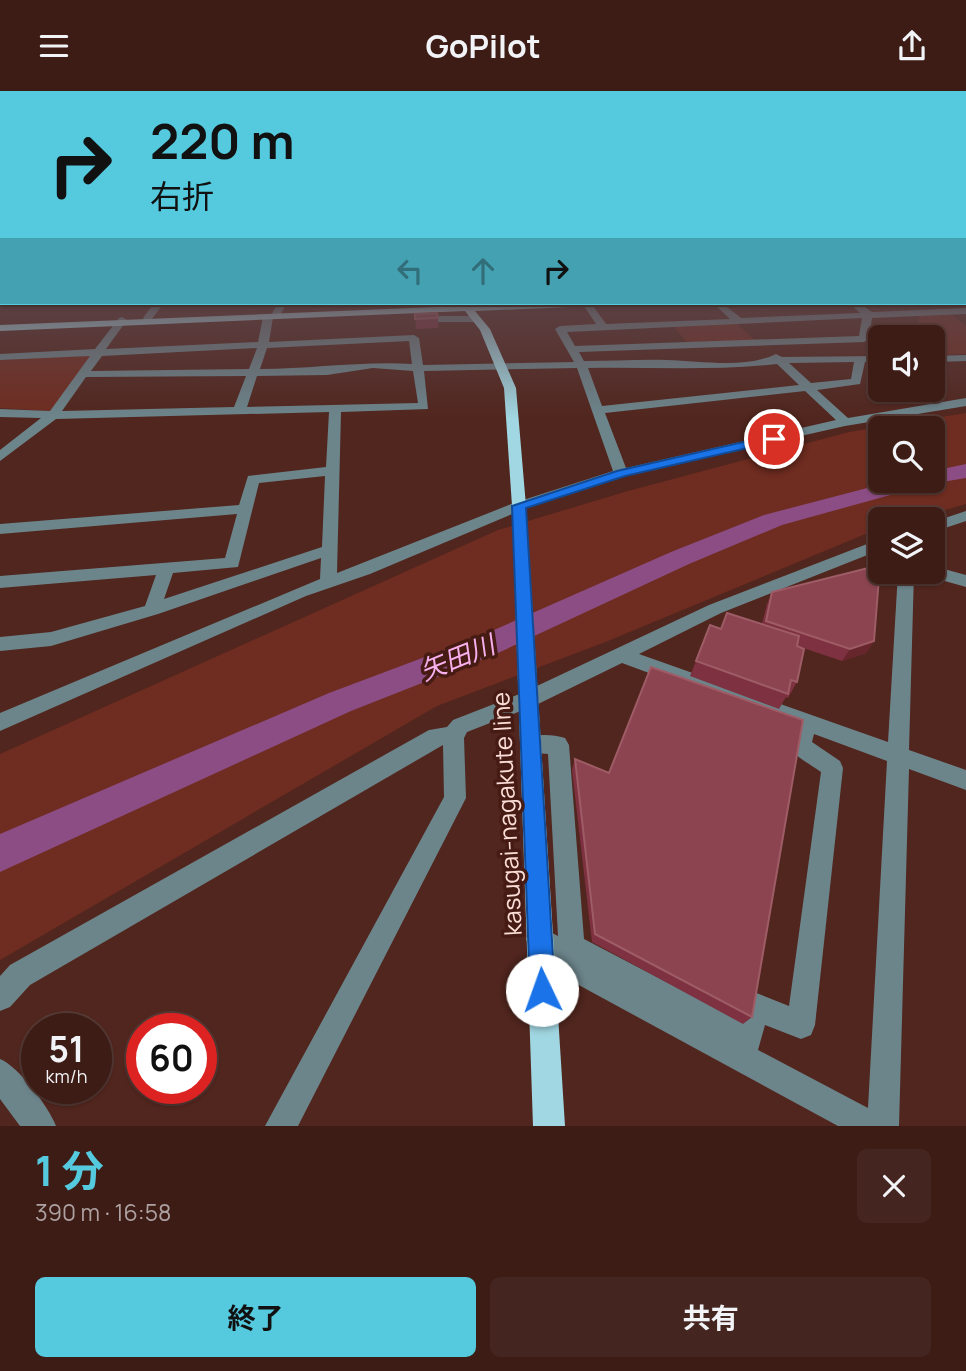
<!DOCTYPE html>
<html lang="ja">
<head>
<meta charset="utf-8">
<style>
  body { margin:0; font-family:Manrope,"Noto Sans JP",sans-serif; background:#44251f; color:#f1f3f6; height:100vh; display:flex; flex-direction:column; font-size:26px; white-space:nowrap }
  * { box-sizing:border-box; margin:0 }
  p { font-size:23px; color:#ada1a1 }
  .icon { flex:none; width:38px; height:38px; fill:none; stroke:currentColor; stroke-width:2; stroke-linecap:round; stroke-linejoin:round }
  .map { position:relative; height:1035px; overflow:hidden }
  .panel { display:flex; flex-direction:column; background:#3d1c16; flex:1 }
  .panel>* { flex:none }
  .hud { position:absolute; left:0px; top:0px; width:966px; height:214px; box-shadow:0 2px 5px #0004,0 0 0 2px #563a35; background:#55cadf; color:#111; overflow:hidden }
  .fabs { position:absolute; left:868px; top:234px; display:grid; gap:14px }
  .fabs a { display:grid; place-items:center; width:77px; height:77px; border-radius:10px; background:#3d1c16; box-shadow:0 2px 5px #0004,0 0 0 2px #563a35; font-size:35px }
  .speed { position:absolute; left:21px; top:922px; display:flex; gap:14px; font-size:35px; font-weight:700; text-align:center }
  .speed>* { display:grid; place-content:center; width:91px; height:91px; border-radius:50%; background:#3d1c16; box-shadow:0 2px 5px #0004,0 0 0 2px #563a35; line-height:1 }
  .speed small { font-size:18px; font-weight:400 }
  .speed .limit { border:10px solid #d22; background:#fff; color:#111 }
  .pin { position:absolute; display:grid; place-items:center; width:60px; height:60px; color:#fff; margin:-30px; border:4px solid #fff; border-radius:50%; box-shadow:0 2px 7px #0007 }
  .me { position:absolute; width:77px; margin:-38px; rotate:357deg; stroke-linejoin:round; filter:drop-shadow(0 0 5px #0008) }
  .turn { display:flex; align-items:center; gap:24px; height:147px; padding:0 35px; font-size:32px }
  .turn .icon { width:91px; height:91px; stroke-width:2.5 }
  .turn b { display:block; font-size:49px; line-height:60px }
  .lanes { display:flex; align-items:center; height:66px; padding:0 35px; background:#0003; justify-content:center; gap:35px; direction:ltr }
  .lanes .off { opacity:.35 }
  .round { display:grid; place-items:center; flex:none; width:74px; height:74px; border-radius:10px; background:#44251f }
  .summary { display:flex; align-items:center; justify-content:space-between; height:119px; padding:0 35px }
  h1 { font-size:42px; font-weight:700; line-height:52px; color:#55cadf }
  .action { display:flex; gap:14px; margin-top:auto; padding:14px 35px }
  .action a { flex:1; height:80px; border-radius:10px; background:#55cadf; color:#111; font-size:28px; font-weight:700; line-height:80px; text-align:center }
  .action a+a { background:#44251f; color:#f1f3f6 }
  header { display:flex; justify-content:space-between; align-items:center; height:91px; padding:0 35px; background:#3d1c16; font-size:32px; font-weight:700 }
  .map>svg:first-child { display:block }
</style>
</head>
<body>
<header><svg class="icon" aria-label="menu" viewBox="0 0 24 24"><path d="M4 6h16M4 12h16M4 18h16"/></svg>GoPilot<svg class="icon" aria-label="share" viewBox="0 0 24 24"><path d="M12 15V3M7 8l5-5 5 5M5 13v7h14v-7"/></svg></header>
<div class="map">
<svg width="966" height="1035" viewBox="0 0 966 1035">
  <rect width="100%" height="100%" fill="#51261e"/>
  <!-- green -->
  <g fill="#6f2c20" fill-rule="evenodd">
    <path d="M951,223L966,235V263L933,264V247H918L919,224Z"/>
    <path d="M736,232L756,250L688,253L673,234Z"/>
    <path d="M94,264L50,320L0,317V269Z"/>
    <path d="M966,322V413L910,429H880V437L608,550L437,615L0,869V663L498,439L628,400L849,341ZM880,338H933V390H880Z"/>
  </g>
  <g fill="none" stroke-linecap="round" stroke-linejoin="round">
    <!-- river -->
    <path fill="#8c4d84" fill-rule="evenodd" d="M966,373V387L930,393L782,434L689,473L498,562L351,620L0,781V743L329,602L478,546L671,461L764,424L894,390H933V380Z"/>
    <!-- minor -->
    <g fill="#6c858b" fill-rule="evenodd">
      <path d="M2,188V194L0,195V189Z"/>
      <path d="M964,199L966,200V206L964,205Z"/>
      <path d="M0,208L2,212H6L5,213L0,214Z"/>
      <path d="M154,212H164L151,229H145L143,227Z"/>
      <path d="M278,212H287L280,224L277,225L272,222Z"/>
      <path d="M582,212H591L606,233L730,228L713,212H722L741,227L860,222L849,212H859L872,221L966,217V223L872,227L869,248L864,251L579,261L584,270C612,270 640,268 667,269C702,270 745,278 776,263L782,266L880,265V271H865L860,293L817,299L848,327L966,307V315L845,335L625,385L524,418L370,483L306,505L0,640V622L320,488L321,467L158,523L51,555L0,560V546L51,541L145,515L156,484L0,497V485L225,467L237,423L0,443V433L239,414L248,385L326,376L329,321L56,328L0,370V359L41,327L0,326V318L50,320L90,265L0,269V263L95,258L119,227L122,226L127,229L106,258L258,251L263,226L268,223L273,226L269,251L414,244L419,247L423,274L574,271L555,238L560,235L596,233ZM862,227L859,245L575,255L567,241ZM409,250L412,273C361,270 311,278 260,278L267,257ZM257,257L249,278L91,280L102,265ZM854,271L851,288L811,292L789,272ZM777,273L799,294L602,315L588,277C651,276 714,280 777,273ZM373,277L413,280L418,312L247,316L257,285L327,284ZM577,277L613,380L514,412L337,482L341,321L428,318L424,280ZM246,285L234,316L62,320L86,286ZM805,300L836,329L626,377L605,322ZM325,385L322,456L164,508L173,482L238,476L259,392Z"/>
      <path d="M422,218H428L430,225H476L481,228L476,231H425L420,228Z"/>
      <path d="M966,264V270L933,271V265Z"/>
      <path d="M966,420V430L933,441V431Z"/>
      <path d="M880,448V459L721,522L639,563L888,651L898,481H914L909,659L966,679V699L909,678L899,1035H838L575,892L530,857L526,848L530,839L539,835L558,845L548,663L524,661L520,654L524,647C536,643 553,643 565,647L569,654L584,848L737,928L744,905L754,901L789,915L821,681C797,664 788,666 795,636L622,572L536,614L467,641L464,647L466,707L298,1035H265L444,706L443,654L30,894L10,916L0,920V885L10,874L429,639L447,636L453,629L522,602L709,514ZM814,643L887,670L868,1017L758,959L765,934L801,948L811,944L815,934L843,677L840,670L812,651Z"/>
      <path d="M933,475L966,484V496L927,485L925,481H933Z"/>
      <path d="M0,968C19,976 48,1015 56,1035H20L0,1008Z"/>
    </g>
    <!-- major -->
    <g fill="#a1d7e2" fill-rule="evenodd">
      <rect x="964" y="191" width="2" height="6"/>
      <path d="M458,212H468L470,214L600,212L595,215L475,220L490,238L516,297L526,415L565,1035H533L512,415L504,297L480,239L465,220L0,240V234L460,215Z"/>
    </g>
  </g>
  <!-- wall -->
  <g fill="#7e3140">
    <path d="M415,223L438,227V237L416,238Z"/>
    <path d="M772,501L874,550L866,562L842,570L797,555V591L788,607L786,606L779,618L690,585L710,534L721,538L727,522L762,533L767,513Z"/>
    <path d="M575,668L752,926L743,933L592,851L572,679Z"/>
  </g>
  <!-- shaded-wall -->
  <path fill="#67252c" d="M874,550L866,562L842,570L850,558Z"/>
  <!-- building -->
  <g fill="#8c4451" stroke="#9e5c66" stroke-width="2">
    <path d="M437,222L438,227L415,228V223Z"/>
    <path d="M880,474L874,550L850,558L766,530L772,501Z"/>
    <path d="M727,522L799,545L797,555L804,558L797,591L791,589L788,603L696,570L710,534L721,538Z"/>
    <path d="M651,576L803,629L752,926L595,843L575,668L609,682Z"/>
  </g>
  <!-- sky -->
  <linearGradient id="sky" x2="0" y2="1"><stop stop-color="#2d1510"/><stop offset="0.56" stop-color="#5f474c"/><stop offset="1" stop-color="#5f474c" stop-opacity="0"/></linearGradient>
  <rect width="966" height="328" fill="url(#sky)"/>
  <!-- route -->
  <path fill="#1a73e8" stroke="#114b97" stroke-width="2" d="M774,344L778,345V350L625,385L526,417L555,899L551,908L542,911L533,908L530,899L512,415L617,380Z"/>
  <g text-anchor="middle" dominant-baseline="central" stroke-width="7" stroke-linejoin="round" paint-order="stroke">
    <!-- street labels -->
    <g font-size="24" fill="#fcded8" stroke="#461b14">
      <text transform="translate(506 723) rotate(-93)">kasugai-nagakute line</text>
    </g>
    <!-- water labels -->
    <g font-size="26" font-style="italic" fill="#f7b0ed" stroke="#461b14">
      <text transform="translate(457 566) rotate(-22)">矢田川</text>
    </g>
  </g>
</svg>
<div class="fabs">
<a><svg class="icon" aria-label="sound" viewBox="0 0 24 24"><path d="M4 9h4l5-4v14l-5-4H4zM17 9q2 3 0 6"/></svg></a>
<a><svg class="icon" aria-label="search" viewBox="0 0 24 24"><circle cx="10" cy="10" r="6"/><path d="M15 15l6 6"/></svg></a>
<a><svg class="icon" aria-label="layers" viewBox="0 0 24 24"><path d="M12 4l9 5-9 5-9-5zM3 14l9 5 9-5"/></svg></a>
</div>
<div class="speed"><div>51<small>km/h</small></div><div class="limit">60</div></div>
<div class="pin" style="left:774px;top:348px;background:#d93025"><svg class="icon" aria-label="arrive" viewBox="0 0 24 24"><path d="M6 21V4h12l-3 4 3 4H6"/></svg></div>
<svg class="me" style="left:542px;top:899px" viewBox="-20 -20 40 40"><circle r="19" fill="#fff"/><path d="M0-13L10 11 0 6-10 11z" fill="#1a73e8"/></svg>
<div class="hud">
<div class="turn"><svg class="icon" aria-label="right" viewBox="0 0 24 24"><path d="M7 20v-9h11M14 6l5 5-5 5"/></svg><div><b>220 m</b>右折</div></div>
<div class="lanes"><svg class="icon off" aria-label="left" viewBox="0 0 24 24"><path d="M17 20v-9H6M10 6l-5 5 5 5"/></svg><svg class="icon off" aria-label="ahead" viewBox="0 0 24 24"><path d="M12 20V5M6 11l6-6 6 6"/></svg><svg class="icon" aria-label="right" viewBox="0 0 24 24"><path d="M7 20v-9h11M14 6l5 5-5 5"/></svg></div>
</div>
</div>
<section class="panel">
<div class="summary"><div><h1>1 分</h1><p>390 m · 16:58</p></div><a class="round"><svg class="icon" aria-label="close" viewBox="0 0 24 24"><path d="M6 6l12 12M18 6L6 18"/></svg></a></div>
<div class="action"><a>終了</a><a>共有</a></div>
</section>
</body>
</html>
